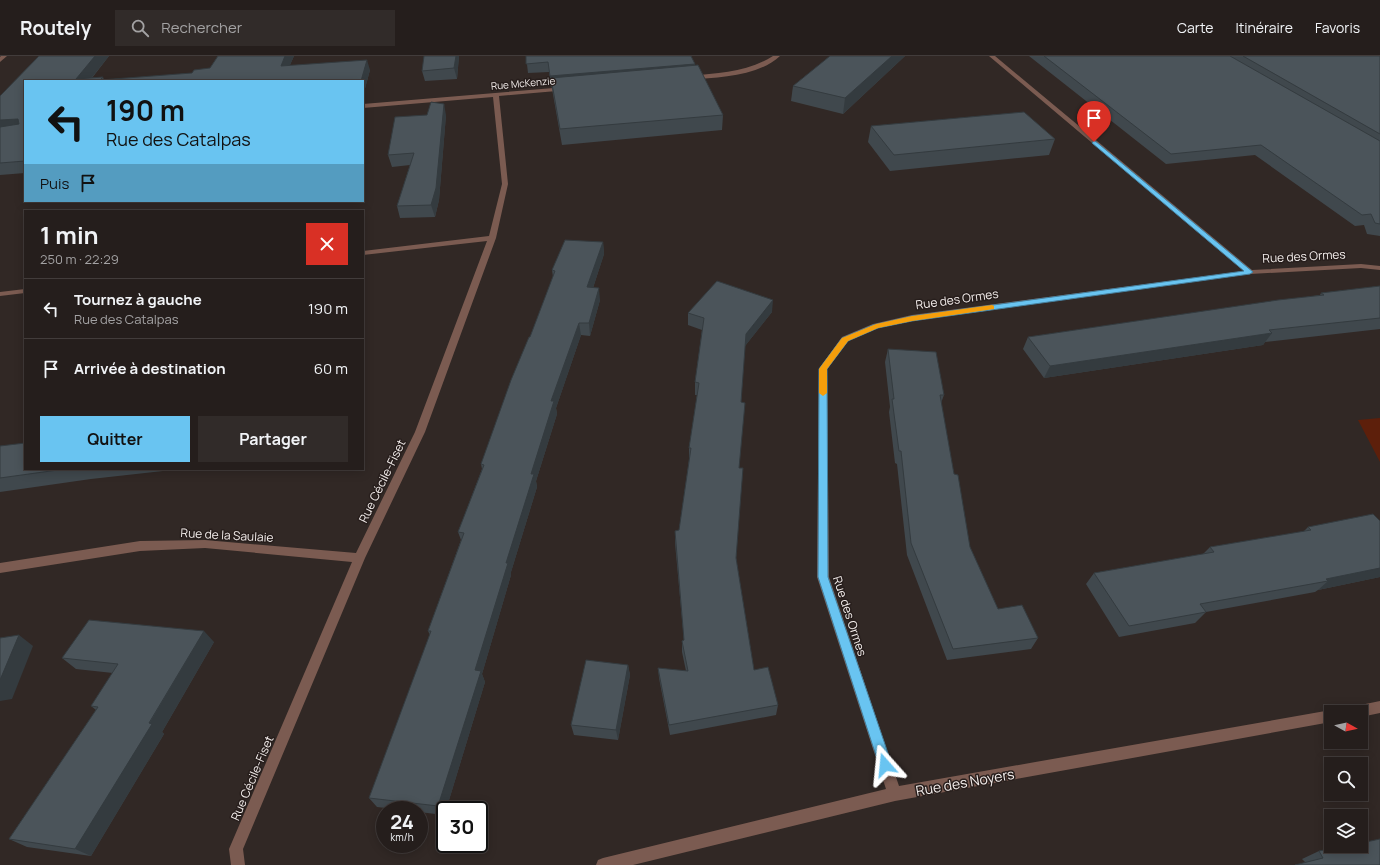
<!DOCTYPE html>
<html lang="fr">
<head>
<meta charset="utf-8">
<style>
  body { margin:0; font-family:Manrope,sans-serif; background:#312b29; color:#f1f3f6; height:100vh; display:flex; flex-direction:column; font-size:15px; white-space:nowrap }
  * { box-sizing:border-box; margin:0 }
  p { font-size:13px; color:#a3a2a3 }
  .icon { flex:none; width:22px; height:22px; fill:none; stroke:currentColor; stroke-width:2; stroke-linecap:round; stroke-linejoin:round }
  .map { position:relative; flex:1; overflow:hidden }
  .details { position:absolute; left:24px; top:154px; width:340px; height:260px; display:flex; flex-direction:column; background:#251e1c; border-radius:0px; box-shadow:0 2px 10px #0003,0 0 0 1px #423c3b }
  .details>* { flex:none }
  .banner { position:absolute; left:24px; top:24px; width:340px; height:122px; border-radius:0px; box-shadow:0 2px 10px #0003,0 0 0 1px #423c3b; background:#69c4f1; color:#111; overflow:hidden }
  .needle { width:26px; rotate:98deg }
  .fabs { position:absolute; left:1324px; top:649px; display:grid; gap:8px }
  .fabs a { display:grid; place-items:center; width:44px; height:44px; border-radius:0px; background:#251e1c; box-shadow:0 2px 10px #0003,0 0 0 1px #423c3b; font-size:20px }
  .speed { position:absolute; left:376px; top:745px; display:flex; gap:8px; font-size:20px; font-weight:700; text-align:center }
  .speed>* { display:grid; place-content:center; width:52px; height:52px; border-radius:50%; background:#251e1c; box-shadow:0 2px 10px #0003,0 0 0 1px #423c3b; line-height:1 }
  .speed small { font-size:10px; font-weight:400 }
  .speed .limit { border:2px solid #111; border-radius:6px; background:#fff; color:#111 }
  .pin { position:absolute; display:grid; place-items:center; width:34px; height:34px; color:#fff; margin:-41px -17px; border-radius:50% 50% 50% 0; rotate:-45deg; box-shadow:0 0 4px #0007 }
  .pin .icon { rotate:45deg }
  .me { position:absolute; width:44px; margin:-22px; rotate:342deg; stroke-linejoin:round; filter:drop-shadow(0 0 3px #0008) }
  .turn { display:flex; align-items:center; gap:14px; height:84px; padding:0 16px; font-size:18px }
  .turn .icon { width:52px; height:52px; stroke-width:2.5 }
  .turn b { display:block; font-size:28px; line-height:34px }
  .then { display:flex; align-items:center; height:38px; padding:0 16px; background:#0003; gap:8px; font-size:15px }
  .round { display:grid; place-items:center; flex:none; width:42px; height:42px; border-radius:0px; background:#312b29 }
  .overview { display:flex; align-items:center; justify-content:space-between; height:68px; padding:0 16px }
  h1 { font-size:24px; font-weight:700; line-height:30px }
  .button { display:flex; gap:8px; margin-top:auto; padding:8px 16px }
  .button a { flex:1; height:46px; border-radius:0px; background:#69c4f1; color:#111; font-size:16px; font-weight:700; line-height:46px; text-align:center }
  .button a+a { background:#312b29; color:#f1f3f6 }
  ul { padding:0; list-style:none }
  li { display:flex; align-items:center; gap:12px; height:60px; padding:0 16px; border-top:1px solid #423c3b }
  li div { flex:1 }
  li b { display:block; font-size:15px }
  li em { font-style:normal }
  header { display:flex; align-items:center; gap:24px; box-sizing:border-box; height:56px; padding:0 20px; background:#251e1c; border-bottom:1px solid #423c3b }
  header strong { font-size:19px }
  nav { display:flex; gap:22px; margin-inline-start:auto; font-size:14px }
  .search { width:280px; height:36px; background:#312b29; display:flex; align-items:center; gap:10px; box-sizing:border-box; padding:0 14px; border-radius:0px; color:#a3a2a3; font-size:15px }
  .map>svg:first-child { display:block }
</style>
</head>
<body>
<header>
<strong>Routely</strong>
<div class="search"><svg class="icon" aria-label="search" viewBox="0 0 24 24"><circle cx="10" cy="10" r="6"/><path d="M15 15l6 6"/></svg>Rechercher</div>
<nav><a>Carte</a><a>Itinéraire</a><a>Favoris</a></nav>
</header>
<div class="map">
<svg width="1380" height="809" viewBox="0 0 1380 809">
  <rect width="100%" height="100%" fill="#312825"/>
  <!-- green -->
  <path fill="#5d1f0b" d="M1380,362V406L1358,364Z"/>
  <g fill="none" stroke-linecap="round" stroke-linejoin="round">
    <!-- minor -->
    <g fill="#7b5b51" fill-rule="evenodd">
      <path d="M1,0H7L0,6V1Z"/>
      <path d="M773,0H780C757,21 719,21 690,24L687,22L690,20C719,17 748,16 773,0Z"/>
      <path d="M989,0H995L1252,214L1361,208L1380,210V214L1361,212L1250,218L912,265L878,272L848,285L827,313L829,521L899,730L1331,654L1336,656H1331V666L895,745L633,809H596L598,804L603,802L886,733L817,521L819,313L842,281L873,268L912,259L1244,215Z"/>
      <path d="M566,31L568,32V34L499,40L508,128L496,182L425,376L365,502L243,793L245,809H231L229,793L352,506L205,492L140,495L0,517V507L140,485L205,484L356,497L415,376L487,185L363,199V195L489,180L502,128L493,41L363,52V48Z"/>
      <path d="M25,233V237L0,240V236Z"/>
      <path d="M1380,645V657L1361,661V656H1345L1346,652Z"/>
    </g>
  </g>
  <!-- wall -->
  <g fill="#40484d">
    <path d="M39,0H109L92,22L103,21L104,24L192,17L210,12L218,0H294L290,9L370,14L363,40L25,25V117L0,119V40Z"/>
    <path d="M459,0L457,23L425,25L422,15Z"/>
    <path d="M526,0L695,10L723,59L722,74L562,89L549,16L528,17Z"/>
    <path d="M830,0H905L843,58L791,45L793,30Z"/>
    <path d="M1029,0H1380V180L1367,178L1364,169L1355,170L1255,99L1166,108Z"/>
    <path d="M446,59L439,144L435,161L400,162L397,150L410,109L392,111L388,99Z"/>
    <path d="M871,70L1055,83L1049,99L890,115L868,86Z"/>
    <path d="M603,186L604,198L593,232L600,244L590,280L581,279L556,352L557,358L536,425L537,431L511,516V519L482,618L485,626L446,754H445L444,759L419,756V754H404L377,751L369,742L430,579L428,575L461,484L458,476L482,413L481,408L530,281L553,221L552,214Z"/>
    <path d="M1380,230V273L1265,286L1263,289L1044,322L1023,293L1028,281L1320,239L1321,237Z"/>
    <path d="M772,256L745,290L741,346L736,502L754,614L778,649L776,659L670,679L659,622L658,612L686,615L682,596V585H684L675,487V475L679,474L689,404V392L697,339H695V326L702,274L688,269V257Z"/>
    <path d="M888,293L944,339L941,347L954,418L970,491L998,553L1038,582L1031,593L947,604L907,499L897,408L895,407L889,356L890,351L885,306Z"/>
    <path d="M0,390L25,413H181L91,423L0,436Z"/>
    <path d="M1308,471L1380,521L1318,534L1315,536L1206,556L1195,567L1119,581L1086,528L1094,517L1203,498L1210,491L1303,476Z"/>
    <path d="M214,586L162,676L164,678L91,800L27,791L9,783L96,654L91,650L113,617L76,613L62,602Z"/>
    <path d="M628,609L630,619L618,684L574,679L571,669Z"/>
    <path d="M1319,795L1380,809L1305,806L1302,803Z"/>
  </g>
  <!-- shaded-wall -->
  <g fill="#343b3f">
    <path d="M95,0H109L89,25L76,23Z"/>
    <path d="M285,0H294L285,20L281,10Z"/>
    <path d="M456,0H459L457,23L454,12Z"/>
    <path d="M892,0H905L843,58L845,42Z"/>
    <path d="M367,4L370,14L363,40V25H361Z"/>
    <path d="M695,8V18L551,22L552,30L550,20Z"/>
    <path d="M444,48L446,59L439,144L435,161L431,149Z"/>
    <path d="M18,63L25,74L0,76V64Z"/>
    <path d="M603,186L604,198L589,244L587,231Z"/>
    <path d="M599,232L600,244L590,280L589,267Z"/>
    <path d="M773,244L772,256L745,290L746,278Z"/>
    <path d="M579,267L581,279L556,352L557,358L536,425L537,431L511,516V519L482,618L485,626L446,754H445L444,759L438,750L475,614L531,418L551,345Z"/>
    <path d="M1272,277L1263,289L1044,322L1050,310Z"/>
    <path d="M1380,512V521L1318,534L1328,525L1326,523Z"/>
    <path d="M204,575L214,586L162,676L164,678L91,800L75,793Z"/>
    <path d="M19,579L33,590L12,643L0,645V624Z"/>
    <path d="M628,609L630,619L618,684L616,674Z"/>
  </g>
  <!-- building -->
  <g fill="#4b545a" stroke="#343b3f">
    <path d="M39,0H95L76,23L103,21L100,24L192,17L194,14L210,12L218,0H285L281,10L367,4L361,25H25V105L0,107V71L19,68L18,63L0,64V40Z"/>
    <path d="M424,0H456L454,12L422,15Z"/>
    <path d="M526,0H691L695,8L550,20L548,6L526,8Z"/>
    <path d="M830,0H892L845,42L793,30Z"/>
    <path d="M1044,0H1230L1380,85V168L1375,167L1371,158L1362,159L1261,89L1171,98Z"/>
    <path d="M1243,0H1380V78Z"/>
    <path d="M698,9L723,59L560,73L551,22Z"/>
    <path d="M431,46L444,48L436,132L431,149L397,150L414,97L388,99L395,61L427,59Z"/>
    <path d="M1024,56L1055,83L894,99L871,70Z"/>
    <path d="M565,184L603,186L587,231L599,232L589,267H579L551,345H554L531,418H534L506,507H508L475,614L481,615L438,750L369,742L431,575H428L464,477L458,476L484,409L481,408L511,324L529,281H530L555,215L552,214Z"/>
    <path d="M717,225L773,244L746,278L741,346L745,347L739,412H743L736,502L754,614L768,611L778,649L669,669L658,612L688,615L682,585L684,584L675,475L679,474L691,392H689L699,327L695,326L704,262L688,257Z"/>
    <path d="M1380,230V262L1269,274L1272,277L1050,310L1028,281L1278,244L1324,239L1321,237Z"/>
    <path d="M888,293L936,296L944,339H940L954,418L958,419L970,491L998,553L1022,549L1038,582L953,593L911,487L901,395H899L892,343H894Z"/>
    <path d="M25,387V413H65L0,422V390Z"/>
    <path d="M1373,458L1380,465V512L1326,523L1328,525L1200,548L1206,556L1129,570L1094,517L1214,496L1210,491L1311,474L1308,471Z"/>
    <path d="M89,564L204,575L149,667L152,668L75,793L9,783L98,651L91,650L118,608L62,602Z"/>
    <path d="M19,579L0,624V582Z"/>
    <path d="M586,604L628,609L616,674L571,669Z"/>
    <path d="M1380,783V809H1295L1323,802L1319,795L1345,790H1361V787Z"/>
  </g>
  <!-- route -->
  <path fill="#69c4f1" stroke="#447f9d" d="M1094,84L1253,216L1250,218L912,265L878,272L848,285L827,313L828,521L892,709L890,714L885,715L881,714L879,709L818,521L819,313L842,282L873,269L912,260L1244,215L1092,87Z"/>
  <!-- slow -->
  <path fill="#f59e0b" d="M992,249L994,250V253L912,265L878,272L848,285L827,313V337L823,340L819,337V313L842,282L876,268L912,260Z"/>
  <g text-anchor="middle" dominant-baseline="central" stroke-width="3" stroke-linejoin="round" paint-order="stroke">
    <!-- far-street labels -->
    <g font-size="10" fill="#f4eeec" stroke="#271e1c">
      <text transform="translate(523 27) rotate(-5)">Rue McKenzie</text>
    </g>
    <!-- street labels -->
    <g font-size="12" fill="#f4eeec" stroke="#271e1c">
      <text transform="translate(1304 200) rotate(-3)">Rue des Ormes</text>
      <text transform="translate(957 243) rotate(-8)">Rue des Ormes</text>
      <text transform="translate(382 425) rotate(-64)">Rue Cécile-Fiset</text>
      <text transform="translate(227 479) rotate(3)">Rue de la Saulaie</text>
      <text transform="translate(850 560) rotate(72)">Rue des Ormes</text>
      <text transform="translate(252 722) rotate(-67)">Rue Cécile-Fiset</text>
    </g>
    <!-- near-street labels -->
    <g font-size="14" fill="#f4eeec" stroke="#271e1c">
      <text transform="translate(965 726) rotate(-10)">Rue des Noyers</text>
    </g>
  </g>
</svg>
<div class="fabs">
<a><svg class="needle" viewBox="-14 -14 28 28"><path d="M0-13l5 13h-10z" fill="#e53935"/><path d="M0 13l5-13h-10z" fill="#a3a2a3"/></svg></a>
<a><svg class="icon" aria-label="search" viewBox="0 0 24 24"><circle cx="10" cy="10" r="6"/><path d="M15 15l6 6"/></svg></a>
<a><svg class="icon" aria-label="layers" viewBox="0 0 24 24"><path d="M12 4l9 5-9 5-9-5zM3 14l9 5 9-5"/></svg></a>
</div>
<div class="speed"><div>24<small>km/h</small></div><div class="limit">30</div></div>
<div class="pin" style="left:1094px;top:86px;background:#d93025"><svg class="icon" aria-label="arrive" viewBox="0 0 24 24"><path d="M6 21V4h12l-3 4 3 4H6"/></svg></div>
<svg class="me" style="left:885px;top:709px" viewBox="-20 -20 40 40"><path d="M0-17L14 15 0 8-14 15z" fill="#69c4f1" stroke="#fff" stroke-width="4"/></svg>
<div class="banner">
<div class="turn"><svg class="icon" aria-label="left" viewBox="0 0 24 24"><path d="M17 20v-9H6M10 6l-5 5 5 5"/></svg><div><b>190 m</b>Rue des Catalpas</div></div>
<div class="then">Puis<svg class="icon" aria-label="arrive" viewBox="0 0 24 24"><path d="M6 21V4h12l-3 4 3 4H6"/></svg></div>
</div>
<section class="details">
<div class="overview"><div><h1>1 min</h1><p>250 m · 22:29</p></div><a class="round" style="background:#d93025;color:#fff"><svg class="icon" aria-label="close" viewBox="0 0 24 24"><path d="M6 6l12 12M18 6L6 18"/></svg></a></div>
<ul>
<li><svg class="icon" aria-label="left" viewBox="0 0 24 24"><path d="M17 20v-9H6M10 6l-5 5 5 5"/></svg><div><b>Tournez à gauche</b><p>Rue des Catalpas</p></div><em>190 m</em></li>
<li><svg class="icon" aria-label="arrive" viewBox="0 0 24 24"><path d="M6 21V4h12l-3 4 3 4H6"/></svg><div><b>Arrivée à destination</b></div><em>60 m</em></li>
</ul>
<div class="button"><a>Quitter</a><a>Partager</a></div>
</section>
</div>
</body>
</html>
